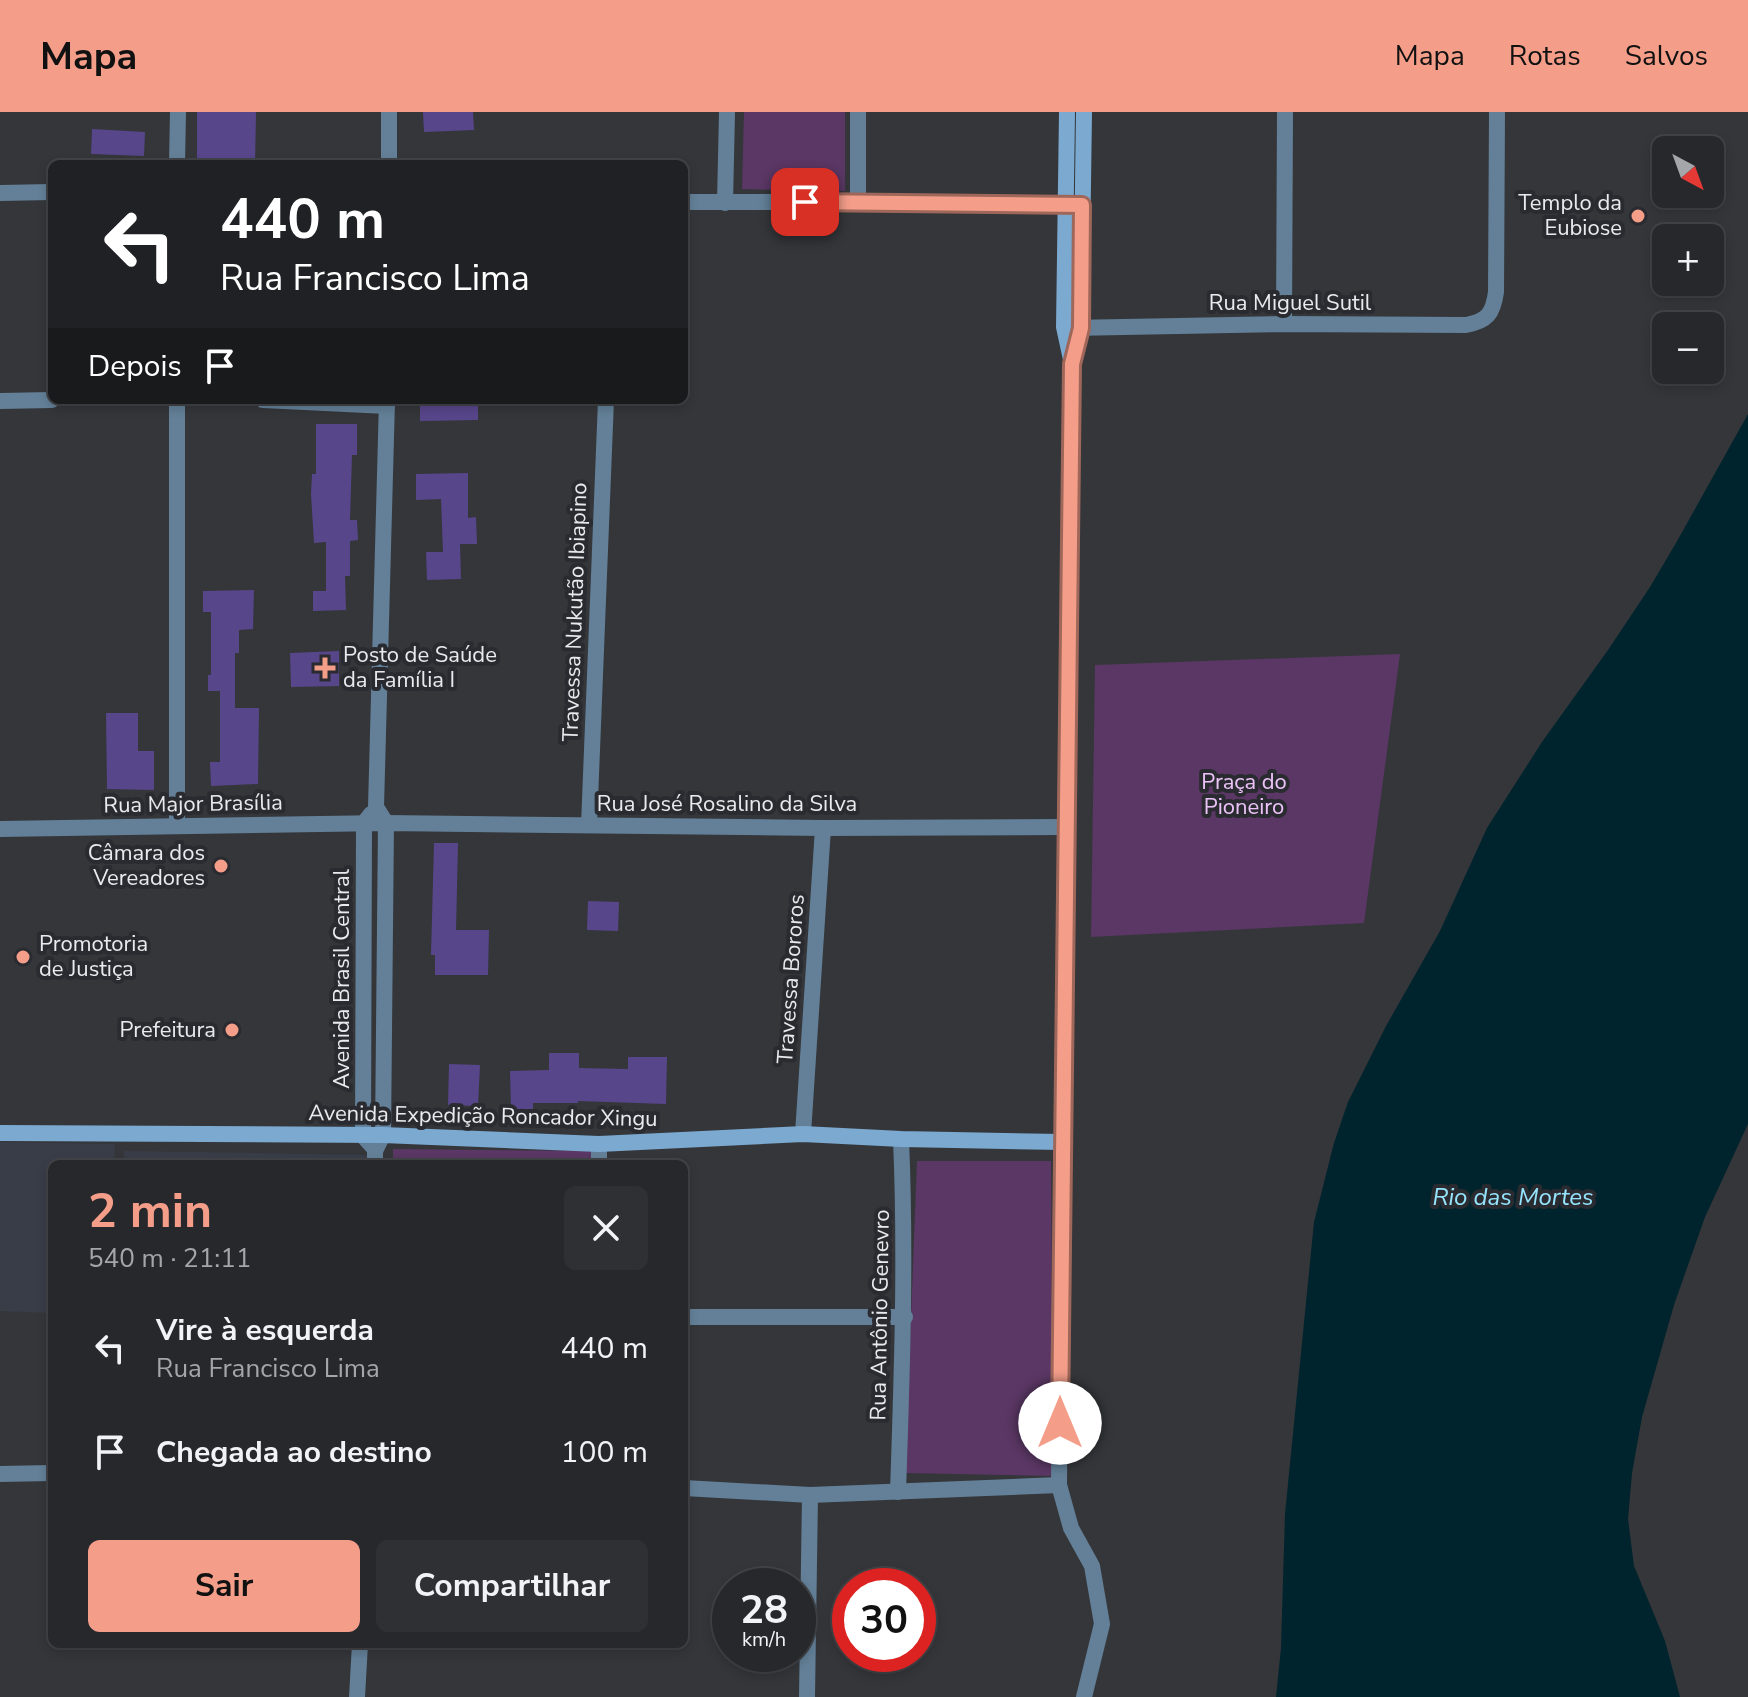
<!DOCTYPE html>
<html lang="pt">
<head>
<meta charset="utf-8">
<style>
  body { margin:0; font-family:"Nunito Sans",sans-serif; background:#2f3034; color:#f1f3f6; height:100vh; display:flex; flex-direction:column; font-size:30px; white-space:nowrap }
  * { box-sizing:border-box; margin:0 }
  p { font-size:26px; color:#a4a6a9 }
  .icon { flex:none; width:44px; height:44px; fill:none; stroke:currentColor; stroke-width:2; stroke-linecap:round; stroke-linejoin:round }
  .map { position:relative; flex:1; overflow:hidden }
  .drawer { position:absolute; left:48px; top:1048px; width:640px; height:488px; display:flex; flex-direction:column; background:#27282c; border-radius:12px; box-shadow:0 4px 12px #0003,0 0 0 2px #434448 }
  .drawer>* { flex:none }
  .guide { position:absolute; left:48px; top:48px; width:640px; height:244px; border-radius:12px; box-shadow:0 4px 12px #0003,0 0 0 2px #434448; background:#202124; color:#fff; overflow:hidden }
  .needle { width:52px; rotate:139deg }
  .controls { position:absolute; left:1652px; top:24px; display:grid; gap:16px }
  .controls a { display:grid; place-items:center; width:72px; height:72px; border-radius:12px; background:#27282c; box-shadow:0 4px 12px #0003,0 0 0 2px #434448; font-size:40px }
  .speed { position:absolute; left:712px; top:1456px; display:flex; gap:16px; font-size:40px; font-weight:700; text-align:center }
  .speed>* { display:grid; place-content:center; width:104px; height:104px; border-radius:50%; background:#27282c; box-shadow:0 4px 12px #0003,0 0 0 2px #434448; line-height:1 }
  .speed small { font-size:20px; font-weight:400 }
  .speed .limit { border:12px solid #d22; background:#fff; color:#111 }
  .pin { position:absolute; display:grid; place-items:center; width:68px; height:68px; color:#fff; margin:-34px; border-radius:16px; box-shadow:0 4px 12px #0006 }
  .me { position:absolute; width:88px; margin:-44px; rotate:0deg; stroke-linejoin:round; filter:drop-shadow(0 0 6px #0008) }
  .turn { display:flex; align-items:center; gap:28px; height:168px; padding:0 40px; font-size:36px }
  .turn .icon { width:104px; height:104px; stroke-width:2.5 }
  .turn b { display:block; font-size:56px; line-height:68px }
  .then { display:flex; align-items:center; height:76px; padding:0 40px; background:#0003; gap:16px; font-size:30px }
  .round { display:grid; place-items:center; flex:none; width:84px; height:84px; border-radius:12px; background:#2f3034 }
  .summary { display:flex; align-items:center; justify-content:space-between; height:136px; padding:0 40px }
  h1 { font-size:48px; font-weight:700; line-height:60px; color:#f49e8a }
  .action { display:flex; gap:16px; margin-top:auto; padding:16px 40px }
  .action a { flex:1; height:92px; border-radius:12px; background:#f49e8a; color:#111; font-size:32px; font-weight:700; line-height:92px; text-align:center }
  .action a+a { background:#2f3034; color:#f1f3f6 }
  ul { padding:0; list-style:none }
  li { display:flex; align-items:center; gap:24px; height:104px; padding:0 40px }
  li div { flex:1 }
  li b { display:block; font-size:30px }
  li em { font-style:normal }
  header { display:flex; align-items:center; gap:48px; box-sizing:border-box; height:112px; padding:0 40px; background:#f49e8a; color:#111 }
  header strong { font-size:38px }
  nav { display:flex; gap:44px; margin-inline-start:auto; font-size:28px }
  .map>svg:first-child { display:block }
</style>
</head>
<body>
<header>
<strong>Mapa</strong>
<nav><a>Mapa</a><a>Rotas</a><a>Salvos</a></nav>
</header>
<div class="map">
<svg width="1748" height="1585" viewBox="0 0 1748 1585">
  <rect width="100%" height="100%" fill="#34363a"/>
  <!-- built -->
  <g fill="#393d48">
    <path d="M0,1030L115,1032L114,1052H52V1201L0,1199Z"/>
    <path d="M124,1039L374,1043V1052H124Z"/>
  </g>
  <!-- green -->
  <g fill="#5a3764">
    <path d="M744,0H845V79L742,77Z"/>
    <path d="M1400,542L1364,811L1091,825L1095,553Z"/>
    <path d="M393,1037L594,1039V1052H393Z"/>
    <path d="M917,1049H1051L1053,1364L905,1361Z"/>
  </g>
  <!-- water -->
  <path fill="#00242d" d="M1748,302V1012L1705,1105L1674,1193L1642,1305L1632,1361L1628,1407L1634,1454L1665,1529L1680,1585H1276L1281,1536L1285,1402L1314,1110L1334,1031L1348,990L1386,914L1440,819L1487,716L1542,630L1608,538L1650,475L1676,431Z"/>
  <!-- building -->
  <g fill="#58468b">
    <path d="M197,0H256L255,52H197Z"/>
    <path d="M423,0H473L474,18L424,20Z"/>
    <path d="M92,17L145,20L144,44L91,42Z"/>
    <path d="M420,288H478V308L420,309Z"/>
    <path d="M316,312H357V343H352L350,408H357L358,428L350,429V464H345L346,498L313,499V479H326V430L314,431L311,382L312,362H316Z"/>
    <path d="M468,361V406L476,405L477,432H460L461,467L427,468L426,440H443L441,387L416,388V362Z"/>
    <path d="M254,478L253,517L239,518V541H235V596H259L258,672L211,674L210,650H220V579H208V563H211V500H203V479Z"/>
    <path d="M339,539V574L291,575L290,541Z"/>
    <path d="M106,601H138V639H154V678L107,677Z"/>
    <path d="M434,731H458L456,818H489L488,863H435V843H431Z"/>
    <path d="M588,789L619,790L618,819L587,818Z"/>
    <path d="M549,941H579V956L628,957V945H667L666,992L578,989V991H533V997H511L510,959L549,958Z"/>
    <path d="M449,952L480,953L478,994L448,993Z"/>
  </g>
  <g fill="none" stroke-linecap="round" stroke-linejoin="round">
    <!-- street -->
    <g stroke="#638098" stroke-width="16">
      <path d="M389,0V52"/>
      <path d="M177,52L178,0"/>
      <path d="M0,81L52,80"/>
      <path d="M684,90H858L1082,93"/>
      <path d="M858,90V0"/>
      <path d="M725,91L727,0"/>
      <path d="M1284,212L1285,0"/>
      <path d="M1070,216L1284,212L1466,213C1487,209 1493,202 1496,180L1497,0"/>
      <path d="M263,288L387,294"/>
      <path d="M0,289L52,288"/>
      <path d="M371,702L364,711L363,1024L372,1034"/>
      <path d="M589,713L606,288"/>
      <path d="M177,714V288"/>
      <path d="M0,717L386,711L823,716L1068,715"/>
      <path d="M803,1022L823,716"/>
      <path d="M1062,1030L1059,1373L1071,1416L1092,1454L1102,1512L1084,1585"/>
      <path d="M375,1052V1039L383,1023L386,711L376,695L387,288"/>
      <path d="M599,1052V1032"/>
      <path d="M684,1205H905"/>
      <path d="M0,1362L52,1361"/>
      <path d="M684,1376L810,1383L1059,1373"/>
      <path d="M898,1380C902,1262 906,1145 901,1027"/>
      <path d="M357,1585L360,1532"/>
      <path d="M807,1585L810,1383"/>
    </g>
    <!-- secondary -->
    <g stroke="#7ba9d0" stroke-width="16">
      <path d="M1074,247L1081,216L1084,0"/>
      <path d="M0,1021L383,1023L599,1032L803,1022L901,1027L1062,1030L1068,715L1072,252L1064,215L1067,0"/>
    </g>
  </g>
  <g fill="none" stroke-linecap="round" stroke-linejoin="round">
    <!-- route casing -->
    <g stroke="#9f675a" stroke-width="20">
      <path id="route" d="M805,90L1082,93L1081,216L1072,252L1060,1311"/>
    </g>
    <!-- route -->
    <use href="#route" stroke="#f49e8a" stroke-width="14"/>
  </g>
  <!-- markers -->
  <g fill="#f49e8a" stroke="#2a2b30" stroke-width="3">
    <circle cx="1638" cy="104" r="8"/>
    <path d="M321 544h8v8h8v8h-8v8h-8v-8h-8v-8h8z"/>
    <circle cx="221" cy="754" r="8"/>
    <circle cx="23" cy="845" r="8"/>
    <circle cx="232" cy="918" r="8"/>
  </g>
  <g text-anchor="middle" dominant-baseline="central" stroke-width="8" stroke-linejoin="round" paint-order="stroke">
    <!-- poi labels -->
    <g font-size="22" fill="#e8eaed" stroke="#2a2b30" text-anchor="end">
      <text x="1622" y="91">Templo da<tspan x="1622" dy="25">Eubiose</tspan></text>
      <text x="343" y="543" text-anchor="start">Posto de Saúde<tspan x="343" dy="25">da Família I</tspan></text>
      <text x="205" y="741">Câmara dos<tspan x="205" dy="25">Vereadores</tspan></text>
      <text x="39" y="832" text-anchor="start">Promotoria<tspan x="39" dy="25">de Justiça</tspan></text>
      <text x="216" y="918">Prefeitura</text>
    </g>
    <!-- street labels -->
    <g font-size="22" fill="#e8eaed" stroke="#2a2b30">
      <text x="1290" y="191">Rua Miguel Sutil</text>
      <text transform="translate(575 500) rotate(-88)">Travessa Nukutão Ibiapino</text>
      <text transform="translate(193 692) rotate(-1)">Rua Major Brasília</text>
      <text x="727" y="692">Rua José Rosalino da Silva</text>
      <text transform="translate(342 867) rotate(-90)">Avenida Brasil Central</text>
      <text transform="translate(791 867) rotate(-86)">Travessa Bororos</text>
      <text transform="translate(483 1004) rotate(1)">Avenida Expedição Roncador Xingu</text>
      <text transform="translate(880 1203) rotate(-89)">Rua Antônio Genevro</text>
    </g>
    <!-- park labels -->
    <g font-size="22" fill="#ecc3f8" stroke="#2a2b30">
      <text x="1244" y="670">Praça do<tspan x="1244" dy="25">Pioneiro</tspan></text>
    </g>
    <!-- water labels -->
    <g font-size="24" font-style="italic" fill="#95e4fc" stroke="#2a2b30">
      <text x="1513" y="1085">Rio das Mortes</text>
    </g>
  </g>
</svg>
<div class="controls">
<a><svg class="needle" viewBox="-14 -14 28 28"><path d="M0-13l5 13h-10z" fill="#e53935"/><path d="M0 13l5-13h-10z" fill="#a4a6a9"/></svg></a>
<a>+</a>
<a>−</a>
</div>
<div class="speed"><div>28<small>km/h</small></div><div class="limit">30</div></div>
<div class="pin" style="left:805px;top:90px;background:#d93025"><svg class="icon" aria-label="arrive" viewBox="0 0 24 24"><path d="M6 21V4h12l-3 4 3 4H6"/></svg></div>
<svg class="me" style="left:1060px;top:1311px" viewBox="-20 -20 40 40"><circle r="19" fill="#fff"/><path d="M0-13L10 11 0 6-10 11z" fill="#f49e8a"/></svg>
<div class="guide">
<div class="turn"><svg class="icon" aria-label="left" viewBox="0 0 24 24"><path d="M17 20v-9H6M10 6l-5 5 5 5"/></svg><div><b>440 m</b>Rua Francisco Lima</div></div>
<div class="then">Depois<svg class="icon" aria-label="arrive" viewBox="0 0 24 24"><path d="M6 21V4h12l-3 4 3 4H6"/></svg></div>
</div>
<section class="drawer">
<div class="summary"><div><h1>2 min</h1><p>540 m · 21:11</p></div><a class="round"><svg class="icon" aria-label="close" viewBox="0 0 24 24"><path d="M6 6l12 12M18 6L6 18"/></svg></a></div>
<ul>
<li><svg class="icon" aria-label="left" viewBox="0 0 24 24"><path d="M17 20v-9H6M10 6l-5 5 5 5"/></svg><div><b>Vire à esquerda</b><p>Rua Francisco Lima</p></div><em>440 m</em></li>
<li><svg class="icon" aria-label="arrive" viewBox="0 0 24 24"><path d="M6 21V4h12l-3 4 3 4H6"/></svg><div><b>Chegada ao destino</b></div><em>100 m</em></li>
</ul>
<div class="action"><a>Sair</a><a>Compartilhar</a></div>
</section>
</div>
</body>
</html>
